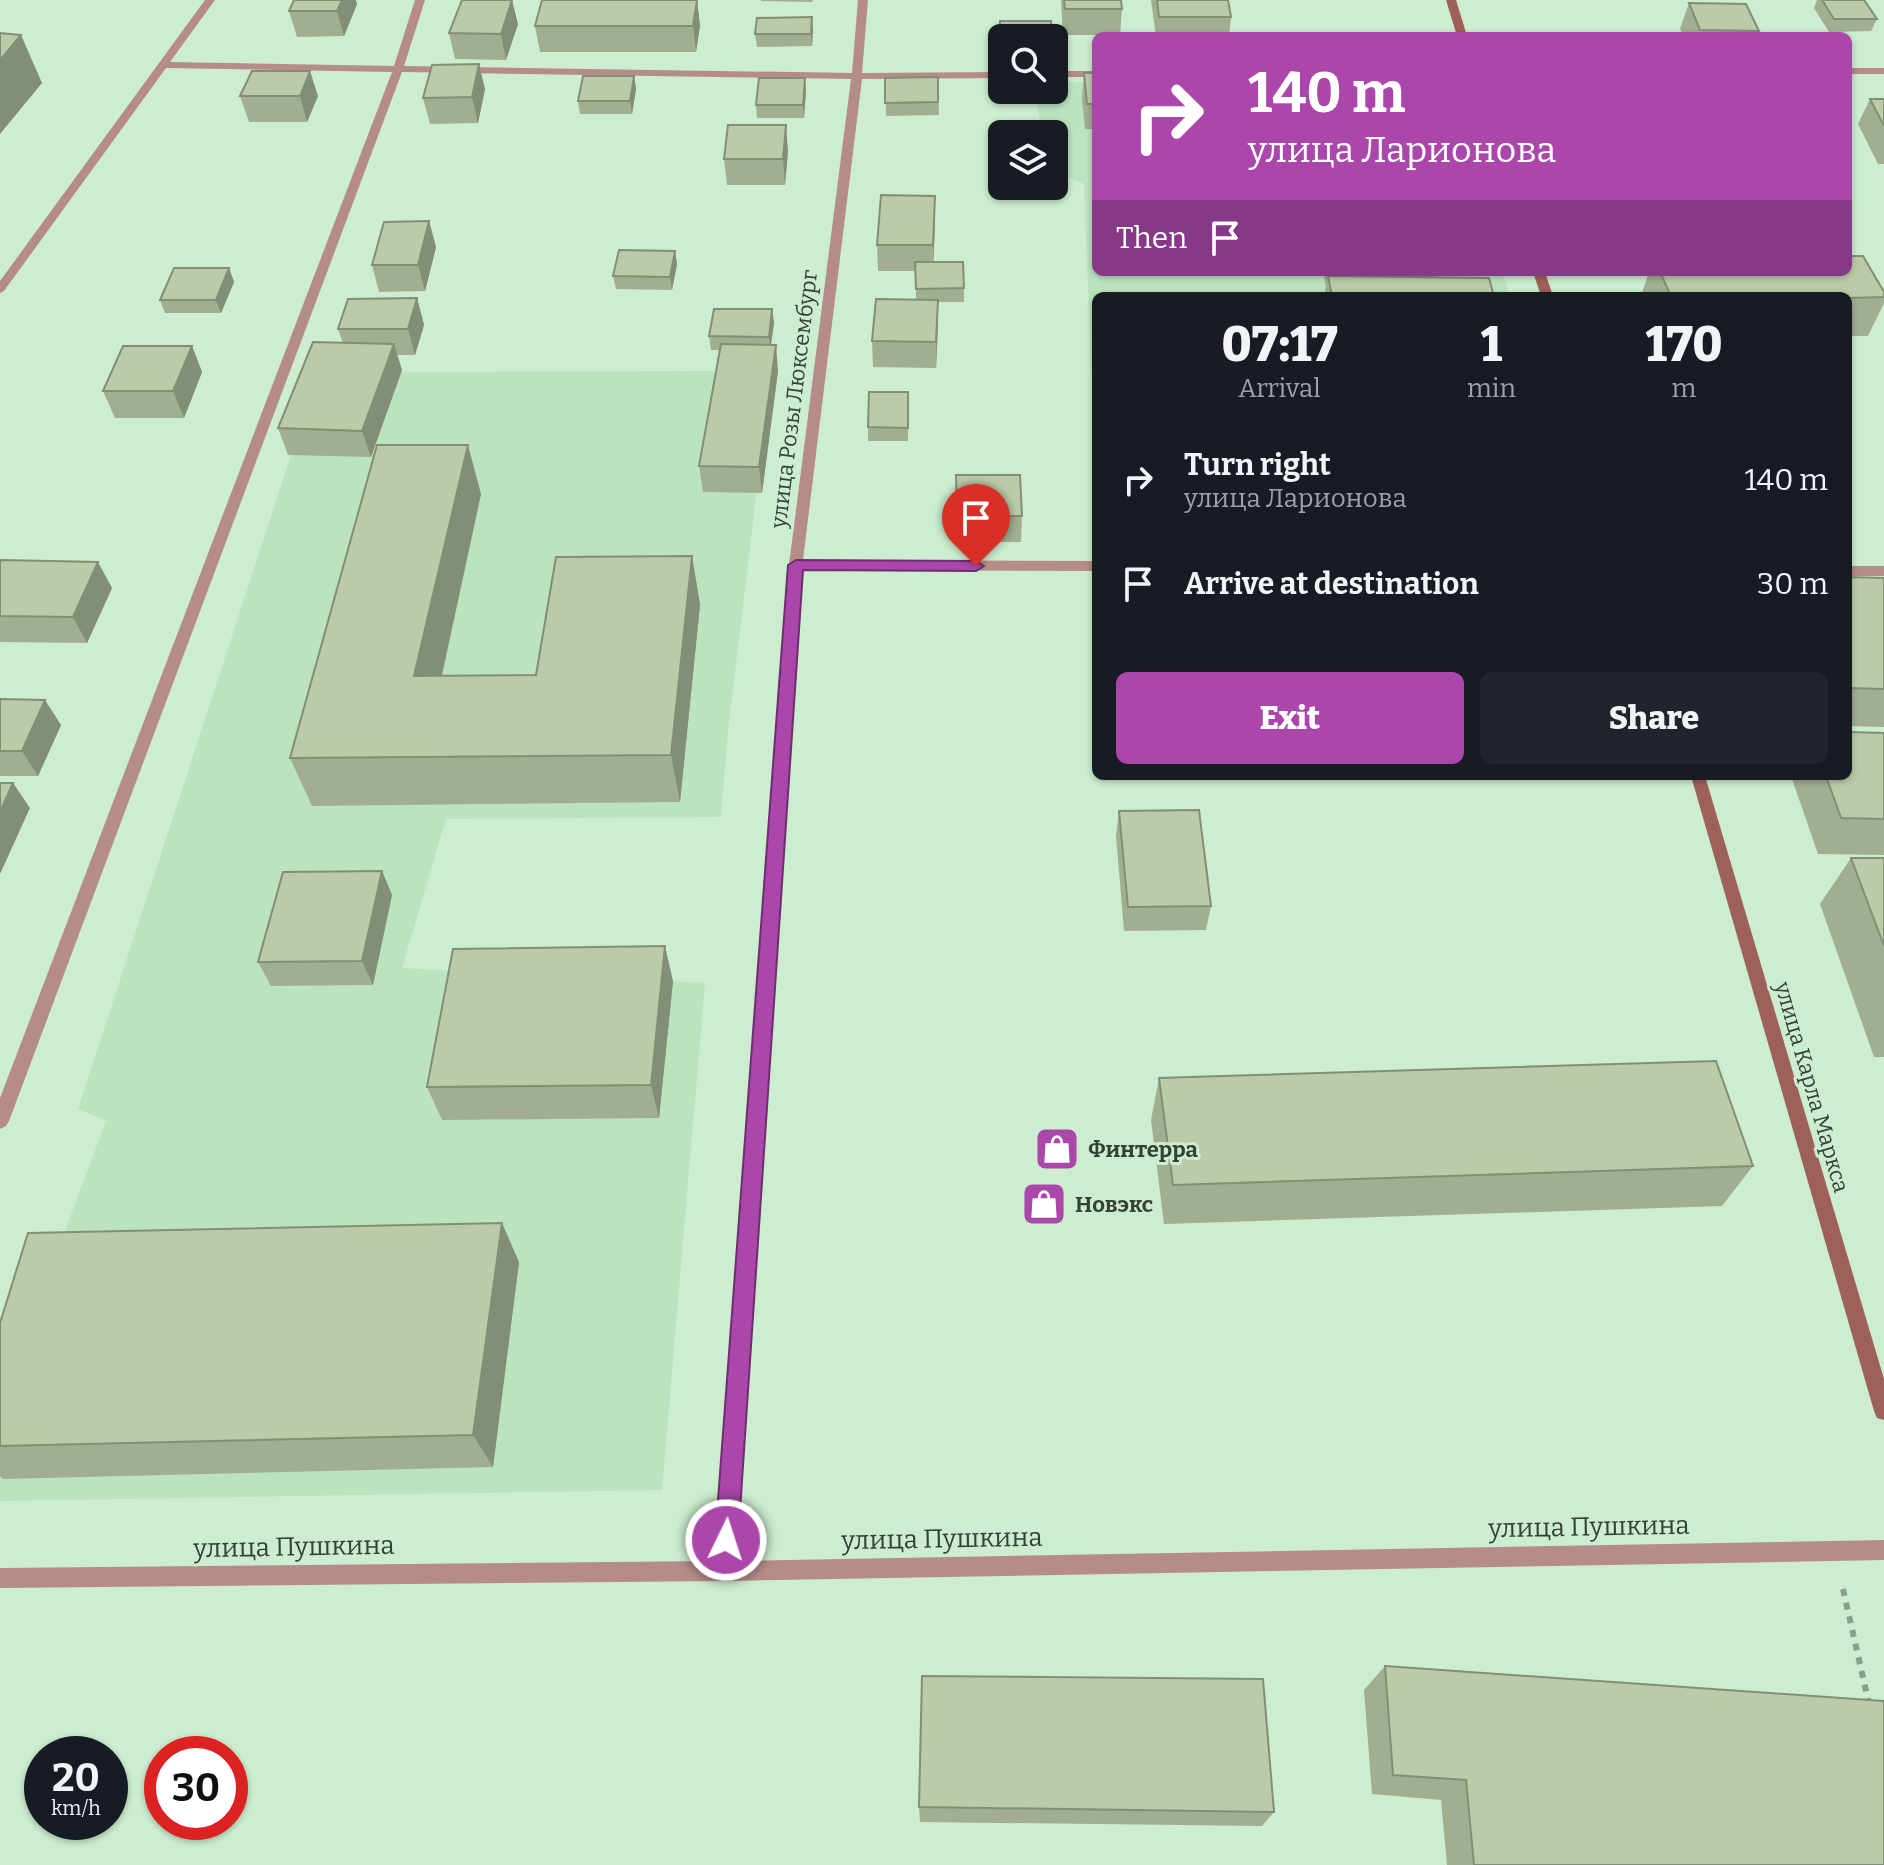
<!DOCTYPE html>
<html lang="en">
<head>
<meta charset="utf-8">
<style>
  body { margin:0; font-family:Bitter,serif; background:#20242c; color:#f1f3f6; height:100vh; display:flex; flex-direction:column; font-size:30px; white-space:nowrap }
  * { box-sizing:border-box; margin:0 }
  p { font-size:26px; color:#9ea1a6 }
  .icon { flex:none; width:44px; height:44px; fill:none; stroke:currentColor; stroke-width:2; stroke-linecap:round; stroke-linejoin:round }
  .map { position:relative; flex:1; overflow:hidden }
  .drawer { position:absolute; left:1092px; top:292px; width:760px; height:488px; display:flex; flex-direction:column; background:#171b24; border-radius:12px; box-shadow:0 2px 6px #0004 }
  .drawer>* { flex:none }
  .top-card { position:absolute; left:1092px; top:32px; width:760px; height:244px; border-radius:12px; box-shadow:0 2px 6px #0004; background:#ab46ab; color:#fff; overflow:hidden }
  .buttons { position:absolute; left:988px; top:24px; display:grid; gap:16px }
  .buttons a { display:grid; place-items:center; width:80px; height:80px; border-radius:12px; background:#171b24; box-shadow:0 2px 6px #0004; font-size:40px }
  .speed { position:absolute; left:24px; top:1736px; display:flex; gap:16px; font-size:40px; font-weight:700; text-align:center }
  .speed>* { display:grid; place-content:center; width:104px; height:104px; border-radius:50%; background:#171b24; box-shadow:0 2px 6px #0004; line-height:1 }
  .speed small { font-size:20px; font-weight:400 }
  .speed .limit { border:12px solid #d22; background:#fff; color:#111 }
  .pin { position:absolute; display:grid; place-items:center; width:68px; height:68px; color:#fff; margin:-82px -34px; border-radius:50% 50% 50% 0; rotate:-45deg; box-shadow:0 0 8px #0007 }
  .pin .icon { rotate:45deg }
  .me { position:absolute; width:88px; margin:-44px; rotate:4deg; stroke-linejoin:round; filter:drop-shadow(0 0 6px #0008) }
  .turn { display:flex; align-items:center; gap:28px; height:168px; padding:0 24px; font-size:36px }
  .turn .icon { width:104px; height:104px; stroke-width:2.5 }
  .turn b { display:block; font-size:56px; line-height:68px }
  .then { display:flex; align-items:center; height:76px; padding:0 24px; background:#0003; gap:16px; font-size:30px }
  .eta { display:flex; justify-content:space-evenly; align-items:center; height:136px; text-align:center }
  .eta b { font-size:48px; font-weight:800; line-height:56px }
  .action { display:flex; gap:16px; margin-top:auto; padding:16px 24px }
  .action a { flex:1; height:92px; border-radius:12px; background:#ab46ab; color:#fff; font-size:32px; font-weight:800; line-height:92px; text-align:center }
  .action a+a { background:#20242c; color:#f1f3f6 }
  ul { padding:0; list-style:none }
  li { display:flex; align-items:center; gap:24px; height:104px; padding:0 24px }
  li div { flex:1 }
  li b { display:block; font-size:30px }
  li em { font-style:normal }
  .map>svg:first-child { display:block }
</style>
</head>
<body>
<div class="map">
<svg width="1884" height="1865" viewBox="0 0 1884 1865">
  <rect width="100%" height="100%" fill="#ccedcf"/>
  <!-- built -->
  <g fill="#bce3c0">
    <path d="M1054,82H1096V272H1503L1510,296H1096V371L1091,370L1084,184L1054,172V134H1043L1034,90H1054Z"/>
    <path d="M771,371L728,732L721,817L446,819L402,968L705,983L662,1490L0,1501V1405L106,1121L78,1109L318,372Z"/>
  </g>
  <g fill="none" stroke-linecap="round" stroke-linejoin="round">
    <!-- path -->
    <path stroke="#88a08a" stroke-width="6" stroke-dasharray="7 7" stroke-linecap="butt" d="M1843,1589L1869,1704"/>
    <!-- street -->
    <g fill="#b68c86" fill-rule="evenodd">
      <path d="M205,0H215L170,62L394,66L415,0H425L404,66L852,73L858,0H868L862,73L1002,72V78L862,79L803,560L1096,561V571L802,570L735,1561L1884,1540V1560L724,1581L0,1588V1568L715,1561L789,565L851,79L402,72L9,1121L6,1126L0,1129V1098L392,72L166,68L4,291L0,293V281Z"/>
      <rect x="1848" y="68" width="36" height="6"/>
      <rect x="1054" y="71" width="42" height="6"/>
      <rect x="1848" y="566" width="36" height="10"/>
    </g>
    <!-- secondary -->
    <g fill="#9d6159" fill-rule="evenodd">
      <path d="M1446,0H1456L1467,36H1457Z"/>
      <path d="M1533,272H1545L1553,296H1541Z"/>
      <path d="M1691,776H1705L1884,1379V1420L1877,1418L1874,1411Z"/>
    </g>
  </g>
  <!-- wall -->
  <g fill="#a1af90">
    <path d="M697,0L700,26L696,52H540L535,26Z"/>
    <path d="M761,0H813L812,2L761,1Z"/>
    <path d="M1061,0H1121L1122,9L1120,35H1063Z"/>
    <path d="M1151,0H1228L1231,17L1229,36H1156Z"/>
    <path d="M1817,0H1864L1877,19L1871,31L1829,32L1814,8Z"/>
    <path d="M1689,3L1759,31L1757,36H1683L1680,29Z"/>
    <path d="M357,4L344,36L297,37L289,11Z"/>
    <path d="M1000,21L1002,38V56H1000Z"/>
    <path d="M518,24L506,60L455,59L449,33Z"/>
    <path d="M813,30L812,46L757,47L755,34Z"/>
    <path d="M1084,73H1096V129H1085L1082,99Z"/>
    <path d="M634,76L636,89L632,114H580L578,101Z"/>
    <path d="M938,77L939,115L886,116L885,78Z"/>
    <path d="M485,89L478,123L430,124L423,98Z"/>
    <path d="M806,91L804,118H757L756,105Z"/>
    <path d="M240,96H318L307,122H249Z"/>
    <path d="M1870,99H1884V164H1878L1858,124Z"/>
    <path d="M788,151L785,185H727L724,159Z"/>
    <path d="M429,221L436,247L425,291L379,292L372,265Z"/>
    <path d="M935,222L933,262L964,288V302H938L936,368L873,367L872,341L916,299V271H878L877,245Z"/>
    <path d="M675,251L677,264L672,290L616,289L613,276Z"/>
    <path d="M229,268L234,282L221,313H165L160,300Z"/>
    <path d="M1323,272H1438L1437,277L1494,296H1324L1326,286Z"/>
    <path d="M1649,272H1848L1884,292V303L1868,336H1848V296H1641Z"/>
    <path d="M417,298L424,325L415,355H397L402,370L371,457L288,455L278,428L343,343L338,329Z"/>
    <path d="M772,309L774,323L771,345L778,371L762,493L703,492L699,466L719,350H711L709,336Z"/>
    <path d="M192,346L202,372L184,418H115L103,391Z"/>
    <path d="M908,392V441H868V427Z"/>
    <path d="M956,475L1022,516L1021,542H956Z"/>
    <path d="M481,494L442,676L536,675L692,556L700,605L680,802L312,806L290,758Z"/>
    <path d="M0,563L112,588L87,643L0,642Z"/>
    <path d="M1848,577L1884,578V727L1848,726Z"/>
    <path d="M0,699L61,725L38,776H0Z"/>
    <path d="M1884,733V855L1818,854L1791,776H1848Z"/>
    <path d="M1119,811L1211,906L1206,930L1124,931L1116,836Z"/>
    <path d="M1851,858H1884V1057H1874L1820,904Z"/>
    <path d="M382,871L392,895L373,985L271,986L258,962Z"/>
    <path d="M673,981L659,1118L442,1120L427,1087Z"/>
    <path d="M1159,1078L1753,1166L1722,1206L1164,1224L1151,1120Z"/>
    <path d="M519,1262L493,1467L3,1479L0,1476V1323Z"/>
    <path d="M1385,1666L1884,1865H1447L1441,1800L1372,1794L1364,1690Z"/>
    <path d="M919,1807L1274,1812L1262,1826L920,1822Z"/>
  </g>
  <!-- shaded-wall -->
  <g fill="#838e76">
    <path d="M342,0H356L357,4L344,36L337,11Z"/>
    <path d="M512,0L518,24L506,60L501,34Z"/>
    <path d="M697,0L700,26L696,52L693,26Z"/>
    <path d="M812,17L813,30L812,46L811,34Z"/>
    <path d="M21,35L42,83L0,134V60Z"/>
    <path d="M479,64L485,89L478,123L472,97Z"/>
    <path d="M310,71L318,96L307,122L300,96Z"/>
    <path d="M634,76L636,89L632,114L630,101Z"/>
    <path d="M805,78L806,91L804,118L803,105Z"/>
    <path d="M786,125L788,151L785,185L783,159Z"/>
    <path d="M935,196V222L933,272V245Z"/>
    <path d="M429,221L436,247L425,291L418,265Z"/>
    <path d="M675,251L677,264L672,290L670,277Z"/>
    <path d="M229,268L234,282L221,313L216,300Z"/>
    <path d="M417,298L424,325L415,355L408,329Z"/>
    <path d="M938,300V326L936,368V342Z"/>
    <path d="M772,309L774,323L770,350L769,337Z"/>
    <path d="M394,344L402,370L371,457L362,431Z"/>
    <path d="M776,345L778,371L762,493L759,467Z"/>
    <path d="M192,346L202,372L184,418L173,391Z"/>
    <path d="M468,445L481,494L431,724L414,676Z"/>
    <path d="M692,556L700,605L680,802L671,755Z"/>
    <path d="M98,562L112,588L87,643L73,617Z"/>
    <path d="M45,700L61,725L38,776L22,751Z"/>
    <path d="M13,783L30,808L0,874V812Z"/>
    <path d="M382,871L392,895L373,985L362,961Z"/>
    <path d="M665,946L673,981L659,1118L651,1085Z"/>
    <path d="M502,1223L519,1262L493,1467L473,1435Z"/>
  </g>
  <!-- building -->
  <g fill="#bbcba8" stroke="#838e76" stroke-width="2">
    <path d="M294,0H342L337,11H289Z"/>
    <path d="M462,0H512L501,34L449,33Z"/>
    <path d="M542,0H697L693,26H535Z"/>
    <path d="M1064,0H1121L1122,9H1065Z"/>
    <path d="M1157,0H1228L1231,17H1159Z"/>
    <path d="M1822,0H1864L1877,19H1834Z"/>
    <path d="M1689,3L1746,4L1759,31L1700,30Z"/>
    <path d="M812,17L811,34H755L757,18Z"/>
    <path d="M1000,21H1051L1052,38H1002V43H1000Z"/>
    <path d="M0,33L21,35L0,60Z"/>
    <path d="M479,64L472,97L423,98L432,65Z"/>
    <path d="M252,71H310L300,96H240Z"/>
    <path d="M1084,73H1096V104H1087Z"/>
    <path d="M583,76H634L630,101H578Z"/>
    <path d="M938,77V102L885,103V78Z"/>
    <path d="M759,78H805L803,105H756Z"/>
    <path d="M1870,99H1884V126Z"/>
    <path d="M728,125H786L783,159H724Z"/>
    <path d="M881,195L935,196L933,245H877Z"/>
    <path d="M429,221L418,265H372L384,222Z"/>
    <path d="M619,250L675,251L670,277L613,276Z"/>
    <path d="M1848,256H1863L1884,292V297L1848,298V296H1671L1660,272H1848Z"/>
    <path d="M915,262H963L964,288L916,289Z"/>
    <path d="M174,268H229L216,300H160Z"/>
    <path d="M1328,276L1489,278L1494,296H1332Z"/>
    <path d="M417,298L408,329H338L348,299Z"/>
    <path d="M876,299L938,300L936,342L872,341Z"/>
    <path d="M714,309H772L769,337L709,336Z"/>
    <path d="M313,342L394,344L362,431L278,428Z"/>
    <path d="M721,344L776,345L759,467L699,466Z"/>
    <path d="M123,346H192L173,391H103Z"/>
    <path d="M869,392H908V428L868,427Z"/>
    <path d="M377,445H468L414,676L536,675L556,557L692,556L671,755L290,758Z"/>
    <path d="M956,475H1020L1022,516H957Z"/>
    <path d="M1,560L98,562L73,617L0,616V563Z"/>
    <path d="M1848,577L1884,578V689L1848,688Z"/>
    <path d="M0,699L45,700L22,751H0Z"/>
    <path d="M1848,732L1884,733V819L1841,818L1826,776H1848Z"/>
    <path d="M0,783H13L0,812Z"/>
    <path d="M1199,810L1211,906L1128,907L1119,811Z"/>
    <path d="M1851,858H1884V946Z"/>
    <path d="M382,871L362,961L258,962L283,872Z"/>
    <path d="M665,946L651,1085L427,1087L453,949Z"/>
    <path d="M1716,1061L1753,1166L1173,1185L1159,1078Z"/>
    <path d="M502,1223L473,1435L0,1446V1323L28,1233Z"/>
    <path d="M1385,1666L1884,1701V1865H1474L1466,1780L1393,1775Z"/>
    <path d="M922,1676L1263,1679L1274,1812L919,1807Z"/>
  </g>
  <!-- route -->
  <path fill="#ab46ab" stroke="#6f2e6f" stroke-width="2" d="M796,560L976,561L984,566L976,571L803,570L738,1540L734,1548L726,1551L718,1548L715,1540L788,565Z"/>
  <!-- icons -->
  <defs>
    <g id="shop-square" transform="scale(2.3)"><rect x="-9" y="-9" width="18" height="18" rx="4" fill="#ab46ab" stroke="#ccedcf"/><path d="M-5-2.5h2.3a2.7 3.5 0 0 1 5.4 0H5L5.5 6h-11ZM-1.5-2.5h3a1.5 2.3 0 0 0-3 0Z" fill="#fff"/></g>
  </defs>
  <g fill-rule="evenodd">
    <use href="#shop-square" x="1057" y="1149"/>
    <use href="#shop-square" x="1044" y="1204"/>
  </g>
  <g text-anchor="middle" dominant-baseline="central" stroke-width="6" stroke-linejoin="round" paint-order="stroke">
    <!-- street labels -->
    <g font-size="22" fill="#344135" stroke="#ccedcf">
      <text transform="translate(794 399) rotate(-83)">улица Розы Люксембург</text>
      <text transform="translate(1812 1087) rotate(74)">улица Карла Маркса</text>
    </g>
    <!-- poi labels -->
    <g font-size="22" font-weight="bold" fill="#344135" stroke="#ccedcf" text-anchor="start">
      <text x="1088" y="1149">Финтерра</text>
      <text x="1075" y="1204">Новэкс</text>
    </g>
    <!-- near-street labels -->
    <g font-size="26" fill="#344135" stroke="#ccedcf">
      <text transform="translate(1589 1527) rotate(-1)">улица Пушкина</text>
      <text transform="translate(942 1539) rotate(-1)">улица Пушкина</text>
      <text transform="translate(294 1547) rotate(-1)">улица Пушкина</text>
    </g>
  </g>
</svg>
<div class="buttons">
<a><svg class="icon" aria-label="search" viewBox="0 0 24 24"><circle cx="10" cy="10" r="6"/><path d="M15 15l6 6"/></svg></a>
<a><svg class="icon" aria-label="layers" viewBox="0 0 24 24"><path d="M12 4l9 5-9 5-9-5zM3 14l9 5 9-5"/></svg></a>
</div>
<div class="speed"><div>20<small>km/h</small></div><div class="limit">30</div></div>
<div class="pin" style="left:976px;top:566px;background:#d93025"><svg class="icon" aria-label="arrive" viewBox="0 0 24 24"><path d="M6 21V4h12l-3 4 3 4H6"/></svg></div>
<svg class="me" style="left:726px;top:1540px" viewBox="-20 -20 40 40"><circle r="17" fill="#ab46ab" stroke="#fff" stroke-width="3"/><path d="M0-11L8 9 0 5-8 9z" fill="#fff"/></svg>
<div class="top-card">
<div class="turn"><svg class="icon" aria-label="right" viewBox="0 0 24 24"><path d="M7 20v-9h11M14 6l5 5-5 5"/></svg><div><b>140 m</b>улица Ларионова</div></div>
<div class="then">Then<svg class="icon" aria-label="arrive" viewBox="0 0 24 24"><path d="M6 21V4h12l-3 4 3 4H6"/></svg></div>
</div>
<section class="drawer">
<div class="eta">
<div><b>07:17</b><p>Arrival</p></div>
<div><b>1</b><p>min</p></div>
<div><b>170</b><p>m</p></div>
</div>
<ul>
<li><svg class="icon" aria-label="right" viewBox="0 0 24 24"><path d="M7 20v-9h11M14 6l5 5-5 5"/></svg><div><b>Turn right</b><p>улица Ларионова</p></div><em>140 m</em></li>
<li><svg class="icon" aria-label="arrive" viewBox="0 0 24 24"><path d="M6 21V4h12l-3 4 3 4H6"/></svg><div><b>Arrive at destination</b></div><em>30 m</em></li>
</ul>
<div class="action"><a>Exit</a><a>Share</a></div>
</section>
</div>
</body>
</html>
